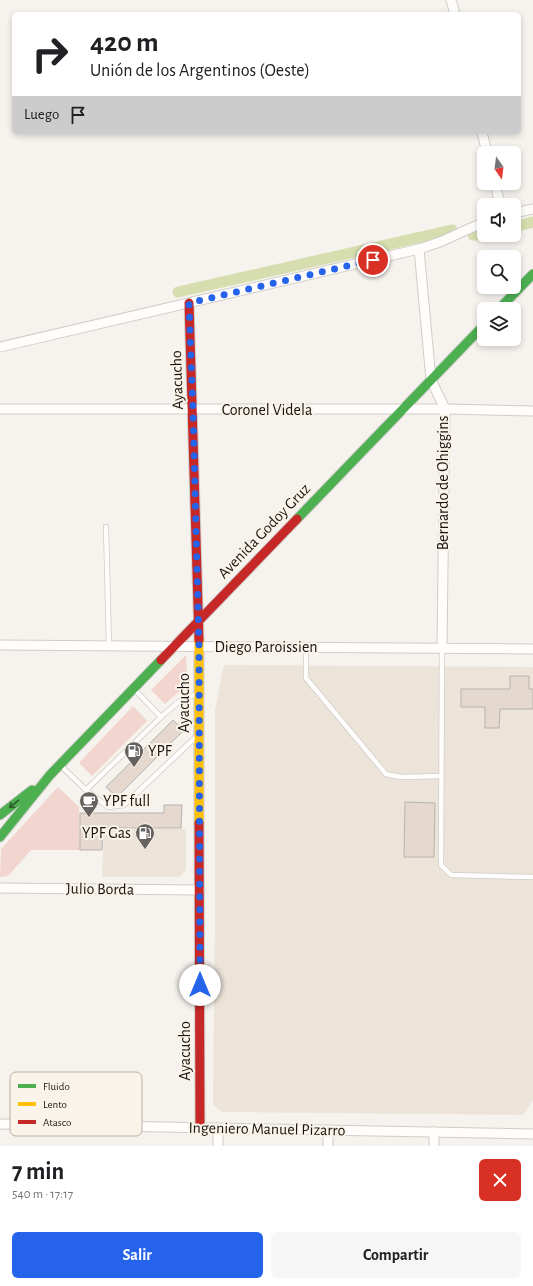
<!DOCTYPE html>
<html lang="es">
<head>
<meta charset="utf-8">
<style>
  body { margin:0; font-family:"Alegreya Sans",sans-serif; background:#f6f6f6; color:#202124; height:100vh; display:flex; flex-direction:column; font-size:15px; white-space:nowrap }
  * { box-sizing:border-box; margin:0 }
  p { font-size:13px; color:#757577 }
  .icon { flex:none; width:22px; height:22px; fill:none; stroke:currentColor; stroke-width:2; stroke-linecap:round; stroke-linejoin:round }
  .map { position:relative; height:1146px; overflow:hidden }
  .side { display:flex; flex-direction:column; background:#fff; flex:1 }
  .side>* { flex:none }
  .guide { position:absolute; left:12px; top:12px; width:509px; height:122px; border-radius:6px; box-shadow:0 2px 6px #0003; background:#fff; color:#202124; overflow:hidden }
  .needle { width:26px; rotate:166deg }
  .tools { position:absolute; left:477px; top:146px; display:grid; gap:8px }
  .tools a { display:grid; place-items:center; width:44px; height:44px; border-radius:6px; background:#fff; box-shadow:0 2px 6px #0003; font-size:20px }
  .pin { position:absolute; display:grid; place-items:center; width:34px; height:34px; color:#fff; margin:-17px; border:2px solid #fff; border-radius:50%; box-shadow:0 1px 4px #0007 }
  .me { position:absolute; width:44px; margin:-22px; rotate:0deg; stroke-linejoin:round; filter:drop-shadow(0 0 3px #0008) }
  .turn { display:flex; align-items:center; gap:14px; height:84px; padding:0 12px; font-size:18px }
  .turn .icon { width:52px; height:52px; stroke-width:2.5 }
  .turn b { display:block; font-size:28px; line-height:34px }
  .then { display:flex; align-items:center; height:38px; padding:0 12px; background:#0003; gap:8px; font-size:15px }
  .round { display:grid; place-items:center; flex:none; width:42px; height:42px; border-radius:6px; background:#f6f6f6 }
  .headline { display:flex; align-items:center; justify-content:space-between; height:68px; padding:0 12px }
  h1 { font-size:24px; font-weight:700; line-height:30px }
  .primary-button { display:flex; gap:8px; margin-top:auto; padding:8px 12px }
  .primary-button a { flex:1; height:46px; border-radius:6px; background:#2563eb; color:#fff; font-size:16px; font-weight:700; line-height:46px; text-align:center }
  .primary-button a+a { background:#f6f6f6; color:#202124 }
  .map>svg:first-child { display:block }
</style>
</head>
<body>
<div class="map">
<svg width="533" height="1146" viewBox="0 0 533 1146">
  <rect width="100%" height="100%" fill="#f6f2ed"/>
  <!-- built -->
  <g fill="#ece3d9">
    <path d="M224,665L533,667V1100L523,1115L222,1112L213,1104L215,915V710L222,674Z"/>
    <path d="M104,829H186V870L179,877H102Z"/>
  </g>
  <!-- green -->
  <g fill="#f1d5ce">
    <path d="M186,655L188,690L177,693L165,704L151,690Z"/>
    <path d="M133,706L147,721L92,776L79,763Z"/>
    <path d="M58,787L79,807L80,850H31L8,876L0,877L1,849Z"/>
  </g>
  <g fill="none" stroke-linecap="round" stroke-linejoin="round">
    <!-- canal -->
    <g stroke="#d6deaf" stroke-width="11">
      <path d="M514,227L533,222"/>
      <path d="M473,235H484"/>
      <path d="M178,292L452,230"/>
    </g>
  </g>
  <!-- building -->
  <g fill="#e5d8ce" stroke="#b7b3b0">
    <path d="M510,676H529V689H533V709H500L499,728H485V707H461V689H510Z"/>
    <path d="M173,720L184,730L117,797L106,787Z"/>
    <path d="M405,802L435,803L434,857H404Z"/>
    <path d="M164,805H182L181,828H103L102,850H80V813H164Z"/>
  </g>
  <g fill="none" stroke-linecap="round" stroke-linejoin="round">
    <!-- lane casing -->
    <g stroke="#d0cdc9" stroke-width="6">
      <g id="lane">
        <path d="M106,527L109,646"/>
        <path d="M306,647V678L386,774L400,777L441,776"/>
        <path d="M442,648L441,865L451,875L533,877"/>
        <path d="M161,717L182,699L198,694"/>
        <path d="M60,765L86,790L161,717L134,689"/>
        <path d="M86,790L108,807L124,805L197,736"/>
      </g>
    </g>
    <!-- street casing -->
    <g stroke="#d0cdc9" stroke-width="11">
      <g id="street">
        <path d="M451,0L455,14"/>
        <path d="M482,132L487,153"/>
        <path d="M495,183L500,205"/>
        <path d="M514,213L533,209"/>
        <path d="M419,249L431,380L445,409L442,648"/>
        <path d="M0,347L419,249L440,242L484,222"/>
        <path d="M0,409H445L533,411"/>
        <path d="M0,645L533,649"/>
        <path d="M0,888L200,890"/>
        <path d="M0,1124L533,1134"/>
        <path d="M434,1132V1146"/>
        <path d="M218,1146V1128"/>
        <path d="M328,1146V1130"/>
      </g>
    </g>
    <!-- fast casing -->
    <g stroke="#d0cdc9" stroke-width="11">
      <g id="fast">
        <path d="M499,309L533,274"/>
        <path d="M297,519L484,325"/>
        <path d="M0,815L32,790"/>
        <path d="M0,837L50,775L161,660"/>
      </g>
    </g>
    <!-- slow casing -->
    <g stroke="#d0cdc9" stroke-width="11">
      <path id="slow" d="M199,640V823"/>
    </g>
    <!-- jam casing -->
    <g stroke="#d0cdc9" stroke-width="11">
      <g id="jam">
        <path d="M189,303L199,640"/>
        <path d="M161,660L297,519"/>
        <path d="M199,823L200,1127"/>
      </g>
    </g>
    <!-- lane -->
    <use href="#lane" stroke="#fefdfc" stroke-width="4.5"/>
    <!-- street -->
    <use href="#street" stroke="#fefdfc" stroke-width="9"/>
    <!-- fast -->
    <use href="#fast" stroke="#4caf50" stroke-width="9"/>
    <!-- slow -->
    <use href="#slow" stroke="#ffc107" stroke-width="9"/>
    <!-- jam -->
    <use href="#jam" stroke="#c62828" stroke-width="9"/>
  </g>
  <!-- one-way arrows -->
  <defs><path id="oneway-shaft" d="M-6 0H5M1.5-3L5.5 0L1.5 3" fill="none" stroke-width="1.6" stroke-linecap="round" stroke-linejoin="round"/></defs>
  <use stroke="#2f5a2e" href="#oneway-shaft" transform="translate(14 804) rotate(141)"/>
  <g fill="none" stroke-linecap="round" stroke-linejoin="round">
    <!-- route -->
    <path stroke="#2563eb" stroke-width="7" stroke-dasharray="0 12.6" d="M200,985L199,646L193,410L189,303L373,260"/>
  </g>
  <!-- icons -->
  <defs>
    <g id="fuel-pin" transform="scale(1)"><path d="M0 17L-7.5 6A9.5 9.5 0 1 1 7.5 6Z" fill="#66625f" stroke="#faf3e9"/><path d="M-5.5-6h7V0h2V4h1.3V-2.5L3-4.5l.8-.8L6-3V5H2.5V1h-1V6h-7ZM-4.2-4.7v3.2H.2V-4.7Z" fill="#fff"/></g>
    <g id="cafe-pin" transform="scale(1)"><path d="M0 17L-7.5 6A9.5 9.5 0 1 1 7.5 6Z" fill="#66625f" stroke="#faf3e9"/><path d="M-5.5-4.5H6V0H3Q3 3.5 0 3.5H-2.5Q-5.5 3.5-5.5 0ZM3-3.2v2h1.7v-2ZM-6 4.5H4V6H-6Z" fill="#fff"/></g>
  </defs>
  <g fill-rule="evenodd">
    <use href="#fuel-pin" x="134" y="751"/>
    <use href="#cafe-pin" x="89" y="801"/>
    <use href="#fuel-pin" x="145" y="833"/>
  </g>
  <g text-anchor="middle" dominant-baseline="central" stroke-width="4" stroke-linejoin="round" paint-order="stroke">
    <!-- street labels -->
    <g font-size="16" fill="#181512" stroke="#faf3e9">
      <text transform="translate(177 380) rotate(-92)">Ayacucho</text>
      <text x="267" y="410">Coronel Videla</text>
      <text transform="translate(443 483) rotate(-90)">Bernardo de Ohiggins</text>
      <text transform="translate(264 531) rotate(-46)">Avenida Godoy Gruz</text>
      <text x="266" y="647">Diego Paroissien</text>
      <text transform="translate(184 703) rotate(-90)">Ayacucho</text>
      <text transform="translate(100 889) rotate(1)">Julio Borda</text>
      <text transform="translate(185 1051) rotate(-90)">Ayacucho</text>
      <text transform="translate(267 1129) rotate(1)">Ingeniero Manuel Pizarro</text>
    </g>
    <!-- poi labels -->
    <g font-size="16" fill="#181512" stroke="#faf3e9" text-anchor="start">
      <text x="148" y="751">YPF</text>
      <text x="103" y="801">YPF full</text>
      <text x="131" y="833" text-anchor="end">YPF Gas</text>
    </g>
  </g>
  <!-- legend -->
  <rect x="10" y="1072" width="132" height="64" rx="6" fill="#faf3e9" stroke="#b6b0a8" stroke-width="1"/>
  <rect x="18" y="1084" width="18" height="4" fill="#4caf50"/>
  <rect x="18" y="1102" width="18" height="4" fill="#ffc107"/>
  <rect x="18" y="1120" width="18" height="4" fill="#c62828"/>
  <g font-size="11" fill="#181512">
    <text x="43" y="1090">Fluido</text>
    <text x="43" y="1108">Lento</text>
    <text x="43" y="1126">Atasco</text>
  </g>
</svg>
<div class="tools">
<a><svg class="needle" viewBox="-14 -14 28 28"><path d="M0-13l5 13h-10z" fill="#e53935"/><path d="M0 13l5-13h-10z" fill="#757577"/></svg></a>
<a><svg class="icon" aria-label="sound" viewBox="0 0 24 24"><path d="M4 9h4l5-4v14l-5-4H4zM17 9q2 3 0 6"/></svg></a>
<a><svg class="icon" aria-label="search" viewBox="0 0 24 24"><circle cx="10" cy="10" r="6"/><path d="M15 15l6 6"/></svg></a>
<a><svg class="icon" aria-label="layers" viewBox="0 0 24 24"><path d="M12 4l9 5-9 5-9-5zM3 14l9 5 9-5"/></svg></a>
</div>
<div class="pin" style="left:373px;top:260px;background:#d93025"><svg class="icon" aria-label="arrive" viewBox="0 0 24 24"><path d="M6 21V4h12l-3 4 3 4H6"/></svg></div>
<svg class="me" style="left:200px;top:985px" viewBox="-20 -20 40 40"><circle r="19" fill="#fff"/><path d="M0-13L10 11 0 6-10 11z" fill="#2563eb"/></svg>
<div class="guide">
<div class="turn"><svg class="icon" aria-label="right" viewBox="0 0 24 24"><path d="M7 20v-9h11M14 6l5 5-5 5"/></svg><div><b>420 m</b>Unión de los Argentinos (Oeste)</div></div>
<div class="then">Luego<svg class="icon" aria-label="arrive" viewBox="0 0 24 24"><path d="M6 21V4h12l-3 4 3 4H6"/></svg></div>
</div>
</div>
<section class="side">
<div class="headline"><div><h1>7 min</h1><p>540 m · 17:17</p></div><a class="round" style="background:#d93025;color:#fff"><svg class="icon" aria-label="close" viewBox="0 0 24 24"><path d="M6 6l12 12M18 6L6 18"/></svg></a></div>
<div class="primary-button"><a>Salir</a><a>Compartir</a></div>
</section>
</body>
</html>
